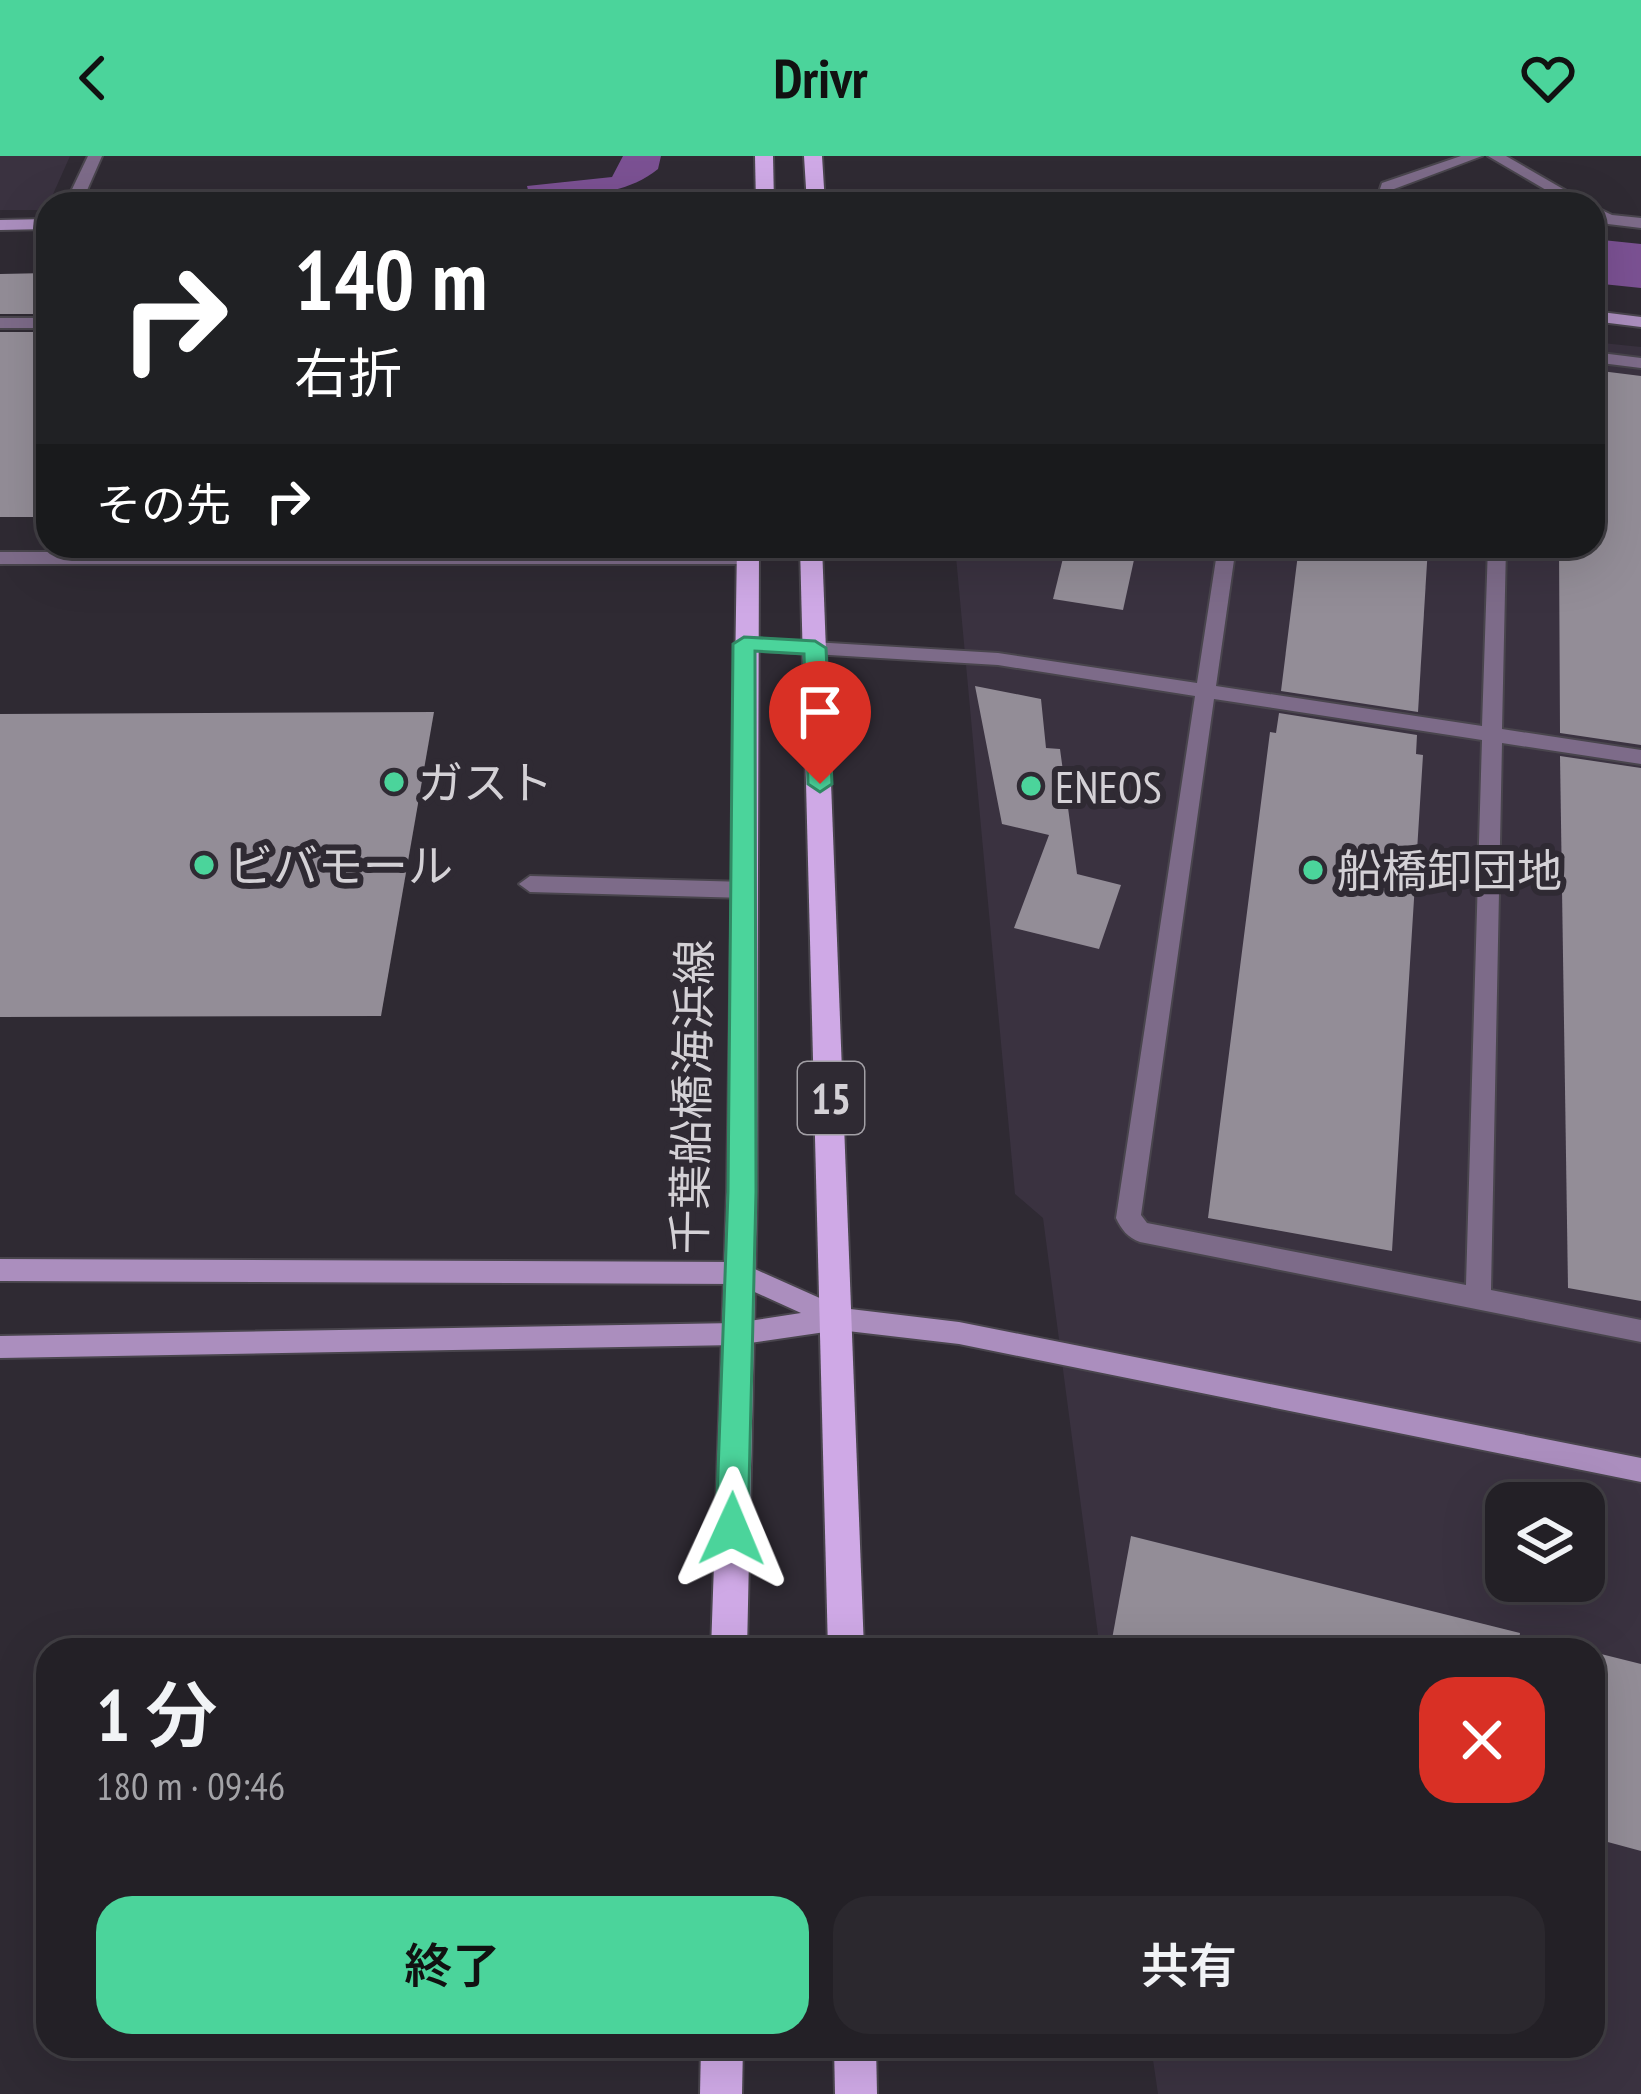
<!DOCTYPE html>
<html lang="ja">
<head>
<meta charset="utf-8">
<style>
  body { margin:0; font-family:"PT Sans Narrow","Noto Sans JP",sans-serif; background:#2b282e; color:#f1f3f6; height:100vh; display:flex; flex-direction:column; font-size:45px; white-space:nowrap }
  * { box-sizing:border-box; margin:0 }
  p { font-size:39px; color:#a3a3a7 }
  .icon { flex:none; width:66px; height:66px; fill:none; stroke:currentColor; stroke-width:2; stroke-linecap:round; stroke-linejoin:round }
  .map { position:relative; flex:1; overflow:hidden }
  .details { position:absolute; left:36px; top:1482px; width:1569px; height:420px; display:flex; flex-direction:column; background:#232026; border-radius:36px; box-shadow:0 12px 48px #0002,0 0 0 3px #403e43 }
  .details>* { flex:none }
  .banner { position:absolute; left:36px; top:36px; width:1569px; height:366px; border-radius:36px; box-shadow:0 12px 48px #0002,0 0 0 3px #403e43; background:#202124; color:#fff; overflow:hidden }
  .tools { position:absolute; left:1485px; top:1326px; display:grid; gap:24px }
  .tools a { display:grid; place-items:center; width:120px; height:120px; border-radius:24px; background:#232026; box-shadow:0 12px 48px #0002,0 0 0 3px #403e43; font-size:60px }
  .pin { position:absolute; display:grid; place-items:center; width:102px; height:102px; color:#fff; margin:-123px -51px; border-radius:50% 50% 50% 0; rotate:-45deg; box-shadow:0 0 12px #0007 }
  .pin .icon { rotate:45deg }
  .me { position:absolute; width:132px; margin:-66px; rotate:1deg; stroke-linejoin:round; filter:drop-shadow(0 0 9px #0008) }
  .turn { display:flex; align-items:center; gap:42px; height:252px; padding:0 60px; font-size:54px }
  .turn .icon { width:156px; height:156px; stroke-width:2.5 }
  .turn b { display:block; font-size:84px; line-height:102px }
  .then { display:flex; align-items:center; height:114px; padding:0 60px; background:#0003; gap:24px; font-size:45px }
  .round { display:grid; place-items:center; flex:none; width:126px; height:126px; border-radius:36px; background:#2b282e }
  .head { display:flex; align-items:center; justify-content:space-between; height:204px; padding:0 60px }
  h1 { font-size:72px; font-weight:600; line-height:90px }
  .primary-button { display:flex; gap:24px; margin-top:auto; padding:24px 60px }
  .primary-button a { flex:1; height:138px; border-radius:36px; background:#4bd49b; color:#111; font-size:48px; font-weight:600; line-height:138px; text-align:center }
  .primary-button a+a { background:#2b282e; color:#f1f3f6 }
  header { display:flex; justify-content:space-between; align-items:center; height:156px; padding:0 60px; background:#4bd49b; color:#111; font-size:54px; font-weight:600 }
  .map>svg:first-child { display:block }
</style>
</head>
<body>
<header><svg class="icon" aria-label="back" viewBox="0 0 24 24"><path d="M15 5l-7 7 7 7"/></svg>Drivr<svg class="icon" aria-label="heart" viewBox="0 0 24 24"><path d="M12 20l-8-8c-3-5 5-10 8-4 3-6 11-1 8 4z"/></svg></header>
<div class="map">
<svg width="1641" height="1938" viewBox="0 0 1641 1938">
  <rect width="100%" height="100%" fill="#2f2a33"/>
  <!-- built -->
  <g fill="#3a3240" fill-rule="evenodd">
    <path d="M0,0H70L46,54H0Z"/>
    <path d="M1593,186L1641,191V1938H1158L1151,1890H1593V1494H1100L1043,1062L1015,1038L955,390H1593ZM1506,1347H1584V1425H1506Z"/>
  </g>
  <!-- forest -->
  <g fill="#7b5193">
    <path d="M623,0H661L658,13C621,43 574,38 529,38L527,30L612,21Z"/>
    <path d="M1593,83L1641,88V132L1593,127Z"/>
  </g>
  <!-- building -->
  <g fill="#938d97">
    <path d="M48,117V158H0V118Z"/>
    <rect x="0" y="176" width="48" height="185"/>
    <path d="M1593,214L1641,220V589L1560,577L1559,390H1593Z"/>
    <path d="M1066,390H1137L1123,454L1053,443Z"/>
    <path d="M1299,390H1428L1418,556L1281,535Z"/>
    <path d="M975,530L1041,543L1046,592L1060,593L1077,718L1121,729L1099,793L1014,772L1049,679L1002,668Z"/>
    <path d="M434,556L381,860L0,861V558Z"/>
    <path d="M1279,557L1417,579L1416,598L1423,599L1392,1095L1208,1062L1270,576L1276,577Z"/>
    <path d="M1560,600L1641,612V1145L1568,1132Z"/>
    <path d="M1131,1380L1520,1477L1518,1494H1110Z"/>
    <path d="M1593,1496L1641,1508V1695L1593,1682Z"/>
  </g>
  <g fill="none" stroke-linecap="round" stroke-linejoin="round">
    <!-- lane casing -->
    <g stroke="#49454d" stroke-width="4">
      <g id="lane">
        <path d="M1461,0H1482L1394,33L1391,48H1375L1382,27Z"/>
        <path d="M1488,0H1506L1589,48H1570Z"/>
        <path d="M1593,50L1612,59L1641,62V72L1608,68L1593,61Z"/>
        <rect x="0" y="162" width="48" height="10"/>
        <path d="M1593,196L1641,202V212L1593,206Z"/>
        <path d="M1218,390H1236L1216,530L1482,570L1488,390H1506L1502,573L1641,594V608L1502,587L1491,1134L1641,1164V1186L1140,1086C1128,1082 1121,1073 1116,1062L1195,540L998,509L744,494L734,488L744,482L998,497L1197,527ZM1214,543L1482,584L1466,1129L1147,1067L1141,1059Z"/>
        <path d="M0,396H747L756,402L747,408H0Z"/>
        <path d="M530,720L746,726L757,734L746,742L530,736L519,728Z"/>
      </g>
    </g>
    <!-- street casing -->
    <g stroke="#49454d" stroke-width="4">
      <path id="street" d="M88,0H102L81,48H65Z"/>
    </g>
    <!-- secondary casing -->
    <g stroke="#49454d" stroke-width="4">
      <g id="secondary">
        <path d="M48,63V73L0,74V64Z"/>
        <path d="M1593,155L1641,161V171L1593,165Z"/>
        <path d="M0,1103L739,1106L842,1152L959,1166L1641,1302V1326L959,1188L839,1174L736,1189L0,1202V1180L736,1167L801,1157L737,1128L0,1125Z"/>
      </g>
    </g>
    <!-- primary casing -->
    <g stroke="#49454d" stroke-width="4">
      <g id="primary">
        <path d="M755,0H773L774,48H756Z"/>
        <path d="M804,0H822L825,48H807Z"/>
        <path d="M737,390H759L757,1036L747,1494H711L727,1036Z"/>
        <path d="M800,390H822L864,1494H828Z"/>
        <path d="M701,1890H743L742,1938H700Z"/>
        <path d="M834,1890H876L877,1938H835Z"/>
      </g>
    </g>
    <!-- lane -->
    <use href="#lane" fill="#7d6b89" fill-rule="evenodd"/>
    <!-- street -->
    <use href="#street" fill="#7d6b89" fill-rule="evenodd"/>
    <!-- secondary -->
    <use href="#secondary" fill="#ab8ebe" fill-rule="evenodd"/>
    <!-- primary -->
    <use href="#primary" fill="#cfa9e6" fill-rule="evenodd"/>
  </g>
  <!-- route -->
  <path fill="#4bd49b" stroke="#318a65" stroke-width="3" d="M744,481L815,485L826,492L832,628L820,636L808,628L804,498L755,495L756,1036L748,1373L743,1384L732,1388L720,1384L716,1373L728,1036L733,488Z"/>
  <!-- markers -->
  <g fill="#4bd49b" stroke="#2f2a33" stroke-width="4.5">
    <circle cx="394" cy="626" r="12"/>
    <circle cx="1031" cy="630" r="12"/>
    <circle cx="204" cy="709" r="12"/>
    <circle cx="1313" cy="714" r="12"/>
  </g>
  <g text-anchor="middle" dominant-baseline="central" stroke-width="12" stroke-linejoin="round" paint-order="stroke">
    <!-- shield labels -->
    <rect fill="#2f2a33" stroke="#a29fa5" stroke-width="3" x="798" y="906" width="66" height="72" rx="9"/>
    <g font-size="42" font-weight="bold" fill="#d4d1d6">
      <text x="831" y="942">15</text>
    </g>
    <!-- poi labels -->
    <g font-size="45" fill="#d4d1d6" stroke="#2f2a33" text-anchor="start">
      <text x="418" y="626">ガスト</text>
      <text x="1055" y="630">ENEOS</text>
      <text x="228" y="709">ビバモール</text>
      <text x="1337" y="714">船橋卸団地</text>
    </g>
    <!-- street labels -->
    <g font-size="45" fill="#d4d1d6" stroke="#2f2a33">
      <text transform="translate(691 941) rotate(-89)">千葉船橋海浜線</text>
    </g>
  </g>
</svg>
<div class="tools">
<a><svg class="icon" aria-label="layers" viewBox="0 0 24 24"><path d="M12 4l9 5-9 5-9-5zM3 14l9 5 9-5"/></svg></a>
</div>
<div class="pin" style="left:820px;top:628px;background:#d93025"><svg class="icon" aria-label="arrive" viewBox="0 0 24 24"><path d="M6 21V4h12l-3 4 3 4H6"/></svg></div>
<svg class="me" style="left:732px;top:1373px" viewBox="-20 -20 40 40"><path d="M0-17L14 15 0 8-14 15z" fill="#4bd49b" stroke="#fff" stroke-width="4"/></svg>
<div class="banner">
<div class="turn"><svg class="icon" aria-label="right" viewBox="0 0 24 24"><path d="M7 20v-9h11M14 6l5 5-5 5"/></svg><div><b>140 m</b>右折</div></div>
<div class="then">その先<svg class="icon" aria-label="right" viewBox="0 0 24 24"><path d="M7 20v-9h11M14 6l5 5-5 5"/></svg></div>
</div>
<section class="details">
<div class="head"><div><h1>1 分</h1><p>180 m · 09:46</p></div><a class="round" style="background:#d93025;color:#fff"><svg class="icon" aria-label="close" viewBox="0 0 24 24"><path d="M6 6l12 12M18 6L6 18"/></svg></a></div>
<div class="primary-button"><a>終了</a><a>共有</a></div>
</section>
</div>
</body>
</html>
